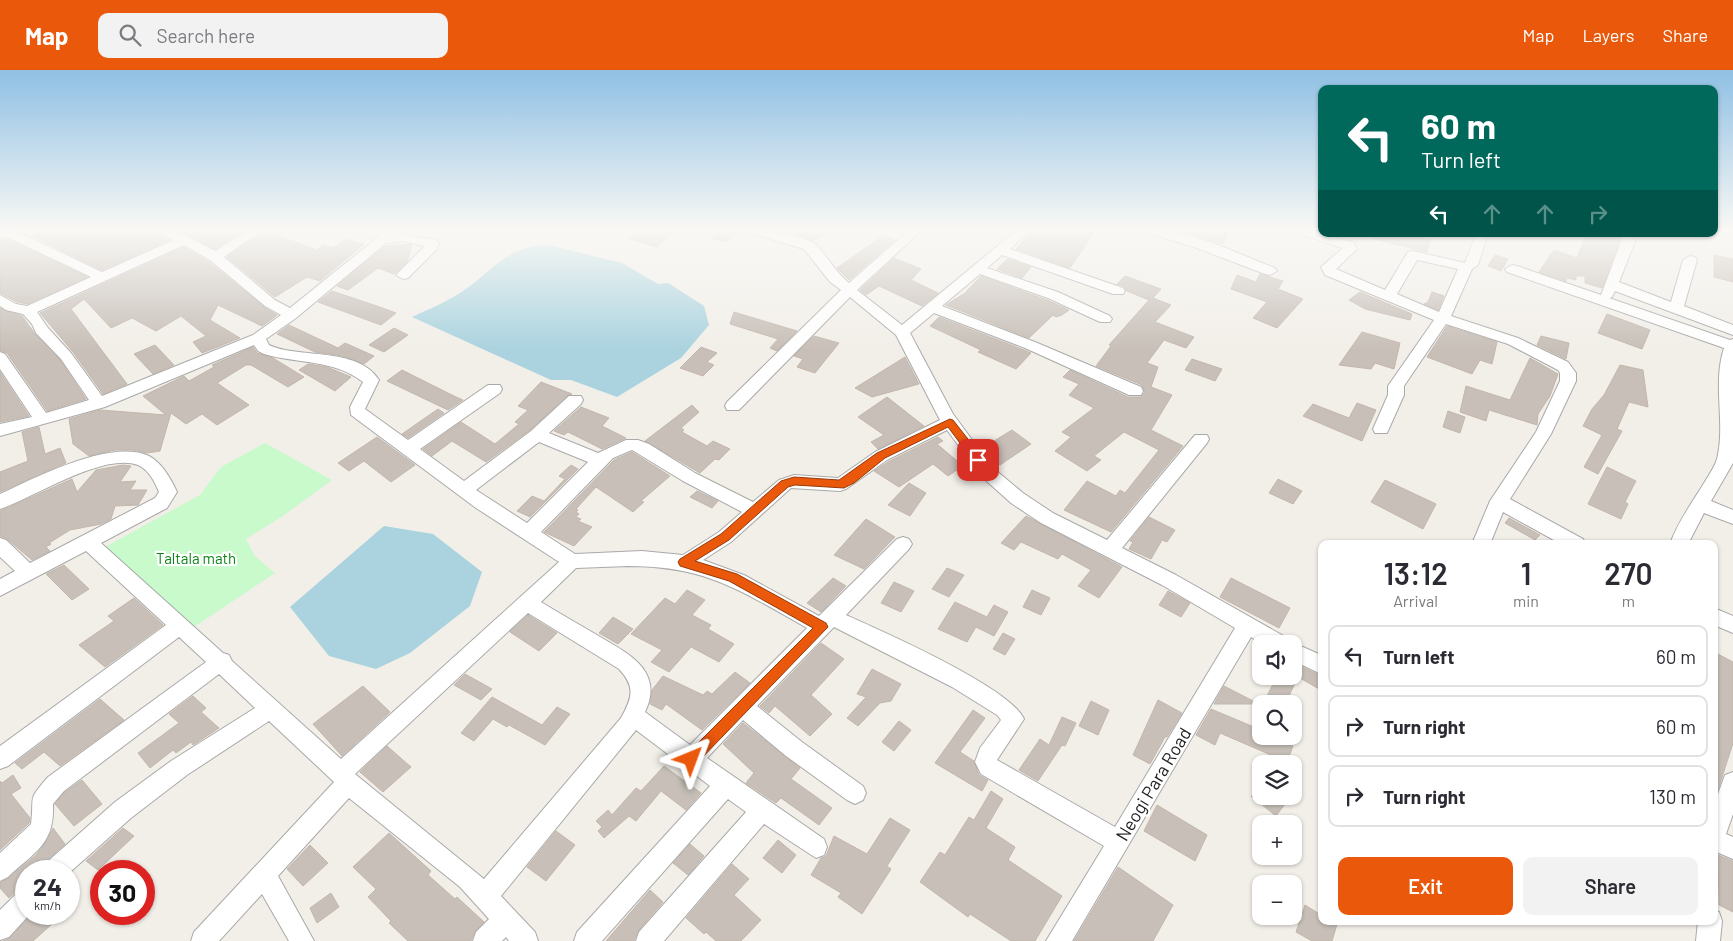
<!DOCTYPE html>
<html lang="en">
<head>
<meta charset="utf-8">
<style>
  body { margin:0; font-family:Barlow,sans-serif; background:#f2f2f3; color:#2b2b33; height:100vh; display:flex; flex-direction:column; font-size:19px; white-space:nowrap }
  * { box-sizing:border-box; margin:0 }
  p { font-size:16px; color:#7c7c81 }
  .icon { flex:none; width:28px; height:28px; fill:none; stroke:currentColor; stroke-width:2; stroke-linecap:round; stroke-linejoin:round }
  .map { position:relative; flex:1; overflow:hidden }
  .side { position:absolute; left:1318px; top:470px; width:400px; height:385px; display:flex; flex-direction:column; background:#fff; border-radius:10px; box-shadow:0 1px 4px #0004 }
  .side>* { flex:none }
  .banner { position:absolute; left:1318px; top:15px; width:400px; height:152px; border-radius:10px; box-shadow:0 1px 4px #0004; background:#00695c; color:#fff; overflow:hidden }
  .buttons { position:absolute; left:1252px; top:565px; display:grid; gap:10px }
  .buttons a { display:grid; place-items:center; width:50px; height:50px; border-radius:10px; background:#fff; box-shadow:0 1px 4px #0004; font-size:25px }
  .speed { position:absolute; left:15px; top:790px; display:flex; gap:10px; font-size:25px; font-weight:700; text-align:center }
  .speed>* { display:grid; place-content:center; width:65px; height:65px; border-radius:50%; background:#fff; box-shadow:0 1px 4px #0004; line-height:1 }
  .speed small { font-size:12px; font-weight:400 }
  .speed .limit { border:8px solid #d22; background:#fff; color:#111 }
  .pin { position:absolute; display:grid; place-items:center; width:42px; height:42px; color:#fff; margin:-21px; border-radius:10px; box-shadow:0 2px 8px #0006 }
  .me { position:absolute; width:55px; margin:-28px; rotate:44deg; stroke-linejoin:round; filter:drop-shadow(0 0 4px #0008) }
  .turn { display:flex; align-items:center; gap:18px; height:105px; padding:0 20px; font-size:22px }
  .turn .icon { width:65px; height:65px; stroke-width:2.5 }
  .turn b { display:block; font-size:35px; line-height:42px }
  .lanes { display:flex; align-items:center; height:48px; padding:0 20px; background:#0003; justify-content:center; gap:25px; direction:ltr }
  .lanes .off { opacity:.35 }
  .eta { display:flex; justify-content:space-evenly; align-items:center; height:85px; text-align:center }
  .eta b { font-size:30px; font-weight:600; line-height:35px }
  .button { display:flex; gap:10px; margin-top:auto; padding:10px 20px }
  .button a { flex:1; height:58px; border-radius:10px; background:#ea580c; color:#fff; font-size:20px; font-weight:600; line-height:58px; text-align:center }
  .button a+a { background:#f2f2f3; color:#2b2b33 }
  ul { padding:0; list-style:none }
  li { display:flex; align-items:center; gap:15px; height:62px; margin:0 10px 8px; padding:0 10px; border:2px solid #e1e1e2; border-radius:10px }
  li div { flex:1 }
  li b { display:block; font-size:19px }
  li em { font-style:normal }
  header { display:flex; align-items:center; gap:30px; box-sizing:border-box; height:70px; padding:0 25px; background:#ea580c; color:#fff }
  header strong { font-size:24px }
  nav { display:flex; gap:28px; margin-inline-start:auto; font-size:18px }
  .search { width:350px; height:45px; background:#f2f2f3; display:flex; align-items:center; gap:12px; box-sizing:border-box; padding:0 18px; border-radius:10px; color:#7c7c81; font-size:19px }
  .map>svg:first-child { display:block }
</style>
</head>
<body>
<header>
<strong>Map</strong>
<div class="search"><svg class="icon" aria-label="search" viewBox="0 0 24 24"><circle cx="10" cy="10" r="6"/><path d="M15 15l6 6"/></svg>Search here</div>
<nav><a>Map</a><a>Layers</a><a>Share</a></nav>
</header>
<div class="map">
<svg width="1733" height="871" viewBox="0 0 1733 871">
  <rect width="100%" height="100%" fill="#f2efe9"/>
  <!-- park -->
  <path fill="#c8facc" d="M265,373L332,410L283,446L246,469L255,486L275,503L194,557L105,477L200,425L221,397Z"/>
  <!-- water -->
  <g fill="#aad3df">
    <path d="M548,175L622,193L658,214L668,213L704,236L709,255L681,288L617,327L571,310H551L412,247C429,239 447,232 463,221C495,199 505,177 548,175Z"/>
    <path d="M384,456L433,464L482,502L470,536L410,583L376,599L329,586L290,537Z"/>
  </g>
  <!-- building -->
  <g fill="#c7bfb8" stroke="#c4b6ab">
    <path d="M47,159H156L158,164L170,170L102,200L32,166Z"/>
    <path d="M176,159H247L215,179Z"/>
    <path d="M266,159H287L276,165L317,180L323,175L333,178L346,169L364,174L320,211L307,207L275,227L227,187Z"/>
    <path d="M641,159H677L657,177L630,169Z"/>
    <path d="M721,159H740L726,172L711,168Z"/>
    <path d="M784,159H833L813,171Z"/>
    <path d="M1034,159H1096L1070,198L1016,179Z"/>
    <path d="M1183,159H1230L1223,174L1182,162Z"/>
    <path d="M1371,164H1408L1431,170L1427,182L1370,168Z"/>
    <path d="M1586,164H1611L1621,167L1602,218L1585,213V206H1576V210L1567,208L1566,211L1539,202L1554,180L1577,188Z"/>
    <path d="M884,165L895,170L849,210L837,198Z"/>
    <path d="M0,169H7L87,207L27,234L17,232L0,223Z"/>
    <path d="M408,174L412,175L407,192L394,204L378,198L348,220L337,216L385,176Z"/>
    <path d="M184,177L209,192L264,237L277,245L262,256L218,235L210,250L240,268L202,283L193,272L206,266L181,246L156,261L132,248L111,258L84,229L71,239L127,314L103,324L73,282L40,243Z"/>
    <path d="M1495,185L1508,189L1501,201L1488,196Z"/>
    <path d="M1714,185L1733,189V212L1714,207Z"/>
    <path d="M894,188L921,199L911,210L938,223L922,236L879,216L866,225L860,220Z"/>
    <path d="M1007,189L1031,197L1022,208L997,199Z"/>
    <path d="M1260,204L1283,211L1278,219L1303,229L1277,258L1253,248L1267,232L1231,219L1237,205L1256,212Z"/>
    <path d="M981,206L1047,230L1069,240L1062,245L1056,247L1053,245L1029,268L946,235L965,223Z"/>
    <path d="M1125,206L1161,219L1153,228L1171,235L1155,252L1194,267L1186,278L1164,270L1147,293L1158,297L1151,317L1172,325L1151,360L1183,376L1111,462L1064,440L1087,411L1116,426L1120,420L1125,423L1159,380L1124,362L1094,386L1101,390L1087,401L1055,381L1071,367L1062,362L1094,338L1069,325L1079,314L1063,307L1070,300L1128,327H1141L1145,322L1142,315L1096,296L1111,276L1109,275L1149,230L1127,221L1124,216L1117,214Z"/>
    <path d="M332,221L377,236L396,243L381,255L318,232Z"/>
    <path d="M1360,222L1412,244L1410,250L1365,239L1349,230Z"/>
    <path d="M1432,222L1444,226L1438,240L1424,234L1428,232Z"/>
    <path d="M0,238L22,246L35,264L60,290L86,329L47,341L7,283L0,280Z"/>
    <path d="M734,242L797,261L777,281L770,278L778,269L730,254Z"/>
    <path d="M1607,244L1650,260L1642,279L1598,263Z"/>
    <path d="M939,247L1024,280L1031,283L1016,299L978,282L981,280L930,256Z"/>
    <path d="M289,255L338,278L345,273L374,286L364,294L343,286L315,282L277,264Z"/>
    <path d="M1447,256L1497,272L1492,294L1480,290L1472,304L1427,287Z"/>
    <path d="M394,258L408,265L384,282L369,275Z"/>
    <path d="M1362,262L1400,273L1394,299L1375,293L1371,299L1339,295Z"/>
    <path d="M814,266L839,273L815,303L797,297L803,289L794,286Z"/>
    <path d="M1541,266L1569,273L1566,289L1537,275Z"/>
    <path d="M155,275L174,295L153,304L134,284Z"/>
    <path d="M253,277L257,283L273,288L304,307L288,317L251,295H246L217,313L249,335L217,355L202,344L186,354L171,343L160,381L147,383L133,380H115L89,386L73,374L69,349L100,340L166,345L143,326L184,306L189,311L214,297L212,295Z"/>
    <path d="M701,277L717,283L707,292L714,295L703,306L680,298Z"/>
    <path d="M905,287L919,314L872,327L855,318Z"/>
    <path d="M1530,288L1558,304L1550,326L1538,344L1537,355L1489,340L1486,351L1460,342L1466,316L1510,330Z"/>
    <path d="M1192,289L1222,299L1215,311L1185,300Z"/>
    <path d="M308,294L327,297L351,307L335,321L299,300Z"/>
    <path d="M1620,295L1643,300L1648,337L1629,332L1617,359L1622,361L1598,404L1584,397L1602,365L1583,356L1592,339L1604,325Z"/>
    <path d="M402,300L456,327L463,330L448,340L387,311Z"/>
    <path d="M0,302L29,346L0,352Z"/>
    <path d="M541,312L572,324L568,325L530,360L486,392L452,371L432,386L423,379L461,352L495,374L519,354L515,352L528,340L518,336Z"/>
    <path d="M887,327L924,356L878,379L871,372L884,365L858,347Z"/>
    <path d="M1357,333L1376,340L1362,371L1303,346L1313,334L1349,348Z"/>
    <path d="M692,335L699,342L681,358L684,360L682,362L707,376L713,371L730,379L719,390L715,389L700,403L645,371Z"/>
    <path d="M581,337L609,348L602,356L626,368L602,379L568,362L564,365L554,361Z"/>
    <path d="M438,339L444,343L408,368L402,364Z"/>
    <path d="M1448,341L1465,347L1460,363L1443,357Z"/>
    <path d="M39,357L45,384L60,378L66,393L0,422V402L28,391L22,362Z"/>
    <path d="M1012,360L1031,374L1000,395L981,379Z"/>
    <path d="M377,367L415,395L391,412L364,391L349,401L338,393Z"/>
    <path d="M938,367L943,371L937,374L963,396L948,406L933,394L899,417L874,401L888,392Z"/>
    <path d="M632,382L670,406L641,431L644,432L633,442L596,417L576,439L578,440L576,442L579,444L576,447L581,449L578,451L592,457L574,476L544,462L614,390Z"/>
    <path d="M123,395L131,396L120,412L136,411L130,420H147L138,435L115,436L111,449L101,454L70,460L49,473L51,474L46,477L50,481L32,490L7,469L0,466V441L72,409L77,422L96,400Z"/>
    <path d="M571,395L578,399L530,447L517,441L532,426L544,431L565,409L559,406Z"/>
    <path d="M1607,397L1636,411L1625,432L1628,434L1621,449L1588,434Z"/>
    <path d="M1278,409L1302,421L1293,434L1269,423Z"/>
    <path d="M1385,410L1436,434L1423,459L1371,432Z"/>
    <path d="M909,413L926,423L910,446L888,435Z"/>
    <path d="M697,421L718,431L712,438L690,427Z"/>
    <path d="M1026,446L1122,497L1099,528L1078,516L1091,500L1062,484L1058,489L1021,472L1014,480L1001,473Z"/>
    <path d="M1149,447L1175,460L1167,472L1162,470L1151,489L1129,479L1133,472L1130,471Z"/>
    <path d="M1509,448L1540,465L1535,470L1505,453Z"/>
    <path d="M866,449L895,467L864,499L834,485Z"/>
    <path d="M64,495L89,519L72,530L46,504Z"/>
    <path d="M947,498L964,505L949,527L932,519Z"/>
    <path d="M833,508L846,516L821,542L807,533Z"/>
    <path d="M1231,508L1290,538L1279,558L1220,527Z"/>
    <path d="M894,512L914,521L901,542L881,533Z"/>
    <path d="M687,520L705,530L692,545L711,555L708,559L734,574L719,592L691,577L669,602L651,592L662,580L631,564L665,528L675,534Z"/>
    <path d="M1032,520L1050,528L1041,545L1023,537Z"/>
    <path d="M1168,521L1190,533L1181,547L1159,535Z"/>
    <path d="M134,528L163,555L105,597L79,575L114,551L108,546Z"/>
    <path d="M955,532L987,547L994,535L1008,542L994,566L976,557L967,572L938,559Z"/>
    <path d="M528,545L557,563L539,581L510,562Z"/>
    <path d="M613,547L633,559L618,574L599,563Z"/>
    <path d="M1003,563L1015,569L1005,585L993,579Z"/>
    <path d="M821,573L844,589L811,625L832,644L810,666L775,636L769,643L760,636Z"/>
    <path d="M1714,582L1733,592V673L1717,723L1714,722Z"/>
    <path d="M1294,593L1321,606V620L1298,607L1285,634H1263L1277,606H1296L1294,605Z"/>
    <path d="M872,599L901,614L891,631L880,633L858,656L847,648L866,627L857,624Z"/>
    <path d="M735,602L750,613L702,660L666,634L662,640L650,634L652,620L663,606L703,625L707,621L712,624Z"/>
    <path d="M465,604L492,619L481,630L454,615Z"/>
    <path d="M363,616L390,642L342,686L313,654Z"/>
    <path d="M1224,616L1259,634H1214Z"/>
    <path d="M193,626L206,638L201,642L219,658L193,675L191,672L176,683L173,680L150,698L138,683L179,653L169,644Z"/>
    <path d="M492,627L542,655L557,637L570,644L545,675L509,655L507,657L493,649L474,671L461,663Z"/>
    <path d="M100,629L124,650L60,696L44,682L22,699L15,693Z"/>
    <path d="M1158,630L1182,643L1167,667H1165L1150,694L1133,685Z"/>
    <path d="M1091,631L1109,640L1098,665L1079,656Z"/>
    <path d="M1211,639L1261,660V666H1274L1293,676L1287,692L1220,663L1215,675L1196,665Z"/>
    <path d="M973,640L985,648L960,682L974,691L979,705L988,710L982,721L935,693Z"/>
    <path d="M1062,647L1076,653L1065,676L1062,675L1038,711L1019,700L1040,669L1049,675Z"/>
    <path d="M899,651L911,660L894,681L882,672Z"/>
    <path d="M743,653L800,698L791,709L832,738L819,755L781,728L776,733L746,713L754,703L723,674Z"/>
    <path d="M387,676L411,697L383,722L360,702Z"/>
    <path d="M664,696L701,723L686,740L661,721L636,751L629,746L604,768L598,761L602,757L596,751L608,740L612,745L636,718L641,721Z"/>
    <path d="M13,705L21,718L11,724L30,748L29,753L0,780V711L2,713Z"/>
    <path d="M82,710L102,734L74,756L55,734L65,722Z"/>
    <path d="M991,721L1003,729L986,758L1015,777L1008,790L1062,826L1035,871H1011L970,844L968,847L920,812L940,782L945,785L969,747L974,750Z"/>
    <path d="M1251,726H1291L1276,746Z"/>
    <path d="M1157,735L1207,765L1195,791L1144,761Z"/>
    <path d="M890,748L910,760L887,796L891,799L862,844L838,827L841,823L811,805L821,788L826,786L834,766L867,784Z"/>
    <path d="M53,758L65,774L45,792L40,801H26V816L17,820L9,828L0,818V813L9,808L36,785L48,769Z"/>
    <path d="M123,758L134,766L98,800L86,791Z"/>
    <path d="M556,761L575,775L546,811L527,797Z"/>
    <path d="M389,763L431,801L428,805L455,829L457,827L484,852L475,861L471,871H408L389,853L391,851L368,827L376,819L353,797Z"/>
    <path d="M778,770L796,785L782,803L763,788Z"/>
    <path d="M690,774L704,786L688,805L673,793Z"/>
    <path d="M310,775L328,793L303,816L287,799Z"/>
    <path d="M1718,785L1733,791V842L1719,835Z"/>
    <path d="M732,794L749,809L734,825L761,850L741,871H716L706,862L704,864L686,848Z"/>
    <path d="M1118,797L1173,835L1153,871H1074Z"/>
    <path d="M650,820L663,832L638,861L634,871H606Z"/>
    <path d="M331,823L339,837L317,853L310,838Z"/>
    <path d="M1305,835L1321,845V851H1338L1332,871H1312L1296,862Z"/>
    <path d="M32,844H63L33,871H3L10,868Z"/>
  </g>
  <g fill="none" stroke-linecap="round" stroke-linejoin="round">
    <!-- street casing -->
    <g stroke="#a9a9a9" stroke-width="2">
      <g id="street">
        <path d="M0,159L14,160L102,202L174,170L159,162L158,159H173L215,181L250,159H264L224,187L275,230L290,238L388,159H401L397,164L437,170L439,173L436,180L408,208L403,209L396,205L425,176L402,171L386,173L296,248L266,269L269,275C297,289 358,276 379,310L365,339L408,370L488,315H500L502,319L500,323L420,379L464,411L531,361L569,326H581L583,330L581,334L549,363L598,383L626,370H638L649,374L695,403L753,432L779,410L794,405L838,408L875,382L940,350L896,265L850,227L739,340H727L725,336L727,332L841,220L830,212L804,179L747,162L746,159C760,159 804,165 815,174C828,186 835,202 849,213L910,159H923L857,220L902,255L1018,159H1031L1010,179L1123,218L1125,221L1123,224H1113L1002,185L987,198L1058,222L1110,246L1112,249L1110,252H1100L1048,228L980,204L942,236L1035,272L1141,317L1143,321L1141,325H1129L1025,278L934,243L910,263L953,344L993,398L1023,423L1053,443L1107,470L1195,365H1207L1209,369L1207,373L1122,478L1176,505L1287,568L1290,574H1262L1251,567L1072,871H1046L1104,776L981,704L975,692L980,678L1001,650L997,645L952,617L834,557L757,636L802,672L863,716L866,723L863,730L855,734L847,730L786,686L743,650L707,688L824,769L827,777L824,785L816,788L764,754L664,871H636L639,862L746,742L728,729L602,871H574L577,862L710,716L636,660L501,826L535,862L538,871H509L506,867L502,871H473L476,862L489,849L460,817L349,728L278,806L314,871H289L262,824L219,871H191L194,862L334,712L269,651L187,705L131,748L69,803V801H42L46,793L115,732L171,691L255,638L219,604L64,721L53,734C55,774 35,782 8,807L0,811V783L31,754C35,725 26,732 48,707L206,592L179,567L8,696L0,699V676L166,555L86,481L0,526V509L15,501L0,487V468L6,470L30,493L155,428L159,422C155,412 148,399 138,395C103,382 33,428 0,439V424C35,408 111,368 149,386C162,393 171,409 177,422L167,438L101,473L223,583L229,585L232,591L341,689L559,492L476,438L351,345L350,337L363,312C333,289 298,294 264,284L258,281L254,275L105,337L0,366V354L32,347L0,299V282L5,284L46,343L89,330L61,289L36,263L32,254L23,244L6,240L0,236V225L16,234L27,236L91,207L7,167H0ZM184,175L210,190L265,236L281,245L253,265L102,326L71,283L48,258L37,242ZM947,360L981,406L1011,433L1041,453L1162,515L1235,558L1115,757L997,690L1024,649C1010,617 882,561 846,545L909,479L912,474L909,469L903,467L897,469L819,546L744,505L703,490L731,472L791,418L840,421L846,419L887,390ZM539,372L588,392L527,453L476,420ZM632,380L683,411L742,442L719,462L683,485L642,481L575,484L541,462L613,388ZM628,496C707,496 741,521 807,558L690,675L645,642C665,600 627,583 597,565C578,554 559,543 541,532L576,498ZM528,543L619,599C636,617 632,628 621,648L484,809L355,704Z"/>
        <path d="M1142,159C1177,154 1241,185 1275,198L1277,201L1270,205L1265,204L1194,177L1144,162Z"/>
        <path d="M1293,159H1310L1354,173L1357,179L1336,199L1385,220L1408,182L1413,181L1465,193L1476,164H1488L1478,195L1472,199L1451,246L1518,268L1568,292L1576,303V311L1551,364L1510,429L1583,469L1586,474H1561L1503,442L1490,474H1472L1490,431L1536,362L1560,311V303L1558,300L1508,274L1446,254L1404,316V325L1387,363H1375L1373,359L1388,325V316L1434,250L1325,205L1321,197L1343,178L1294,162ZM1417,190L1458,199L1439,242L1397,224Z"/>
        <path d="M1624,164H1638L1619,212L1671,232L1683,190L1690,186L1695,187L1697,190L1684,236L1733,255V265L1615,221L1612,227L1609,228L1730,270L1733,269V393L1711,431L1733,440V454L1704,443L1688,474H1670C1678,451 1694,430 1706,410C1710,403 1715,396 1717,389C1726,353 1712,315 1724,278L1507,202L1505,199L1512,195L1517,196L1601,225Z"/>
        <path d="M1714,538L1733,546V563L1714,555Z"/>
        <path d="M1294,573L1321,585V604L1294,591V574H1291Z"/>
        <path d="M1733,702V744L1726,764L1733,767V789L1714,781V735L1725,705Z"/>
        <path d="M26,818V844H30L9,867L0,870V840L18,822Z"/>
        <path d="M1714,840L1719,842L1722,851L1720,871H1696L1698,851H1714Z"/>
      </g>
    </g>
    <!-- street -->
    <use href="#street" fill="#fff" fill-rule="evenodd"/>
  </g>
  <!-- sky -->
  <linearGradient id="sky" x2="0" y2="1"><stop stop-color="#8fc0e4"/><stop offset="0.57" stop-color="#f9f8f5"/><stop offset="1" stop-color="#f9f8f5" stop-opacity="0"/></linearGradient>
  <rect width="1733" height="280" fill="url(#sky)"/>
  <!-- route -->
  <path fill="#ea580c" stroke="#983908" d="M950,349L953,350L982,387V392H974L948,357L885,388L854,413L844,418L795,415L788,417L729,470L695,491L737,504L826,553L828,557L696,694L691,696L686,694L684,689L686,685L813,558L729,511L680,496L678,492L680,489L721,464L781,411L794,407L839,410L877,383Z"/>
  <g text-anchor="middle" dominant-baseline="central" stroke-width="4.5" stroke-linejoin="round" paint-order="stroke">
    <!-- park labels -->
    <g font-size="15" fill="#0c8416" stroke="#fff">
      <text x="196" y="488">Taltala math</text>
    </g>
    <!-- near-street labels -->
    <g font-size="18" fill="#222" stroke="#fff">
      <text transform="translate(1153 714) rotate(-59)">Neogi Para Road</text>
    </g>
  </g>
</svg>
<div class="buttons">
<a><svg class="icon" aria-label="sound" viewBox="0 0 24 24"><path d="M4 9h4l5-4v14l-5-4H4zM17 9q2 3 0 6"/></svg></a>
<a><svg class="icon" aria-label="search" viewBox="0 0 24 24"><circle cx="10" cy="10" r="6"/><path d="M15 15l6 6"/></svg></a>
<a><svg class="icon" aria-label="layers" viewBox="0 0 24 24"><path d="M12 4l9 5-9 5-9-5zM3 14l9 5 9-5"/></svg></a>
<a>+</a>
<a>−</a>
</div>
<div class="speed"><div>24<small>km/h</small></div><div class="limit">30</div></div>
<div class="pin" style="left:978px;top:390px;background:#d93025"><svg class="icon" aria-label="arrive" viewBox="0 0 24 24"><path d="M6 21V4h12l-3 4 3 4H6"/></svg></div>
<svg class="me" style="left:691px;top:689px" viewBox="-20 -20 40 40"><path d="M0-17L14 15 0 8-14 15z" fill="#ea580c" stroke="#fff" stroke-width="4"/></svg>
<div class="banner">
<div class="turn"><svg class="icon" aria-label="left" viewBox="0 0 24 24"><path d="M17 20v-9H6M10 6l-5 5 5 5"/></svg><div><b>60 m</b>Turn left</div></div>
<div class="lanes"><svg class="icon" aria-label="left" viewBox="0 0 24 24"><path d="M17 20v-9H6M10 6l-5 5 5 5"/></svg><svg class="icon off" aria-label="ahead" viewBox="0 0 24 24"><path d="M12 20V5M6 11l6-6 6 6"/></svg><svg class="icon off" aria-label="ahead" viewBox="0 0 24 24"><path d="M12 20V5M6 11l6-6 6 6"/></svg><svg class="icon off" aria-label="right" viewBox="0 0 24 24"><path d="M7 20v-9h11M14 6l5 5-5 5"/></svg></div>
</div>
<section class="side">
<div class="eta">
<div><b>13:12</b><p>Arrival</p></div>
<div><b>1</b><p>min</p></div>
<div><b>270</b><p>m</p></div>
</div>
<ul>
<li><svg class="icon" aria-label="left" viewBox="0 0 24 24"><path d="M17 20v-9H6M10 6l-5 5 5 5"/></svg><div><b>Turn left</b></div><em>60 m</em></li>
<li><svg class="icon" aria-label="right" viewBox="0 0 24 24"><path d="M7 20v-9h11M14 6l5 5-5 5"/></svg><div><b>Turn right</b></div><em>60 m</em></li>
<li><svg class="icon" aria-label="right" viewBox="0 0 24 24"><path d="M7 20v-9h11M14 6l5 5-5 5"/></svg><div><b>Turn right</b></div><em>130 m</em></li>
</ul>
<div class="button"><a>Exit</a><a>Share</a></div>
</section>
</div>
</body>
</html>
